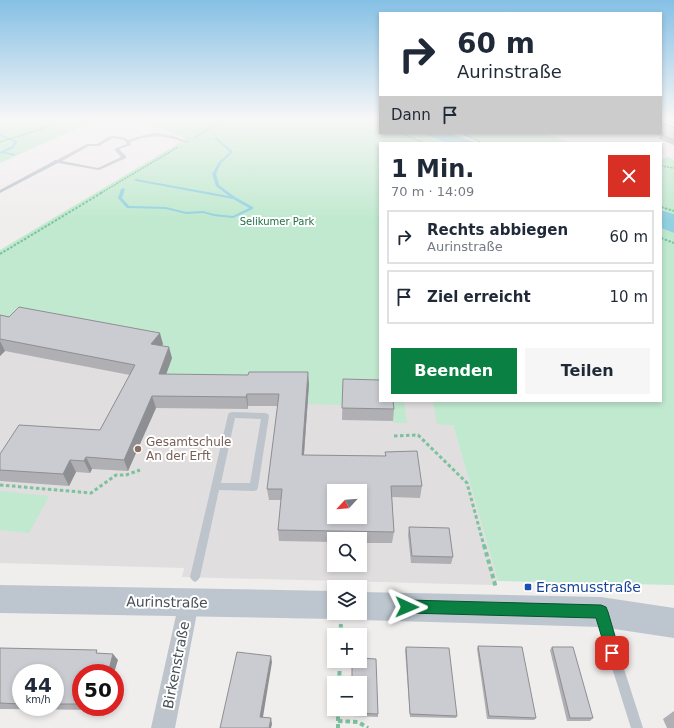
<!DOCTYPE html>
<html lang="de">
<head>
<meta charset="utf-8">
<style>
  body { margin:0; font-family:"DejaVu Sans",sans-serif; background:#f6f6f7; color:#1f2937; height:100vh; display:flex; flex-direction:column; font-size:15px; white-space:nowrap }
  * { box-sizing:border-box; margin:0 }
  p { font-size:13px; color:#747a83 }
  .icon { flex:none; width:22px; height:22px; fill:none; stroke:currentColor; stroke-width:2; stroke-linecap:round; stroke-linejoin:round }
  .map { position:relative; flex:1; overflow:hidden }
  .panel { position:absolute; left:379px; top:142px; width:283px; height:260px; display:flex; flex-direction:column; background:#fff; border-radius:0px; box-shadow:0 2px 6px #0003 }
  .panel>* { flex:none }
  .top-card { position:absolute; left:379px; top:12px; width:283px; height:122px; border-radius:0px; box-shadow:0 2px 6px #0003; background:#fff; color:#1f2937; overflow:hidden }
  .needle { width:26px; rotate:244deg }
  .fabs { position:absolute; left:327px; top:484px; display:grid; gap:8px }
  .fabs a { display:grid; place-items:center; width:40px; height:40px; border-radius:0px; background:#fff; box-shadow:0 2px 6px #0003; font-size:20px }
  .speed { position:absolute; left:12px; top:664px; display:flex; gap:8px; font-size:20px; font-weight:700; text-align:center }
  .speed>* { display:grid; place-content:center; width:52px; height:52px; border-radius:50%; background:#fff; box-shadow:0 2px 6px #0003; line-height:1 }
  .speed small { font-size:10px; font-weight:400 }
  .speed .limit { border:6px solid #d22; background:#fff; color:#111 }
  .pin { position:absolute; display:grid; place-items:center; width:34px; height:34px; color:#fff; margin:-17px; border-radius:8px; box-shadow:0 2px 6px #0006 }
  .me { position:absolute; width:44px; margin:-22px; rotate:91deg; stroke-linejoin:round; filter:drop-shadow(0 0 3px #0008) }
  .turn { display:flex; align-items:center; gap:14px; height:84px; padding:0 12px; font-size:18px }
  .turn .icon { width:52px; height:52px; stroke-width:2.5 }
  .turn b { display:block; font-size:28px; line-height:34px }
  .then { display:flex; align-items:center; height:38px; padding:0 12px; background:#0003; gap:8px; font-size:15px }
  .round { display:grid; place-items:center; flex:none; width:42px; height:42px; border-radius:0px; background:#f6f6f7 }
  .headline { display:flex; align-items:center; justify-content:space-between; height:68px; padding:0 12px }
  h1 { font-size:24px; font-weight:600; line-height:30px }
  .button { display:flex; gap:8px; margin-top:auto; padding:8px 12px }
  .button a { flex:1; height:46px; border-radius:0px; background:#0b8043; color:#fff; font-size:16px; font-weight:600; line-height:46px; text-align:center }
  .button a+a { background:#f6f6f7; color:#1f2937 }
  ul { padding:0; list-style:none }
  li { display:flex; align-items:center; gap:12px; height:54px; margin:0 8px 6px; padding:0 4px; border:2px solid #e0e1e3; border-radius:0px }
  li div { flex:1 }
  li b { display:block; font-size:15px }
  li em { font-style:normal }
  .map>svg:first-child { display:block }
</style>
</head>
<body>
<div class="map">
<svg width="674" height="728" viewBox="0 0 674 728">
  <rect width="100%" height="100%" fill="#f0eded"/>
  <!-- education -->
  <path fill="#e0dede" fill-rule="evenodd" d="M0,291L380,401H446L498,581H492L493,585L182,577L184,568L0,563ZM334,491H360V517H334ZM334,539H360V565H334Z"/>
  <!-- green -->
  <g fill="#c0e9cf">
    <path d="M0,119H98L0,163Z"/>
    <path d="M140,119H380V133H418L444,143H380V392L343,405L307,404L162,386L155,356L163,344L0,325V250L186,139Z"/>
    <path d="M457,133H544L571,143H482Z"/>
    <path d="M668,157L674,160V214L661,209V159Z"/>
    <path d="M661,228L674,233V585L498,581L453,425L437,424L433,401H661Z"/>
    <path d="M391,401H404L407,423H393Z"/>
    <path d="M0,491L49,496L29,533L0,530Z"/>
  </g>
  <!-- water -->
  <g fill="#92d1e1">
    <path d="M420,133H450L477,143H446Z"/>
    <path d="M661,210L674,214V233L661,228Z"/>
  </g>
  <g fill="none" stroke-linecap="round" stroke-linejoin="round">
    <!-- stream -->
    <g fill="#92d1e1" fill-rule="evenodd">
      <path d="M0,134L17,141V142L14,148L5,152L15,154V156L2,153L0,154V152L12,146L14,142L0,136Z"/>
      <path d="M216,137L233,152L221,163L216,174L219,185L235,197L253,207V209L233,218L214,216L203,213L186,214L166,209L128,208H127L118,198L121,189L123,188L125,189L122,198L129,206L166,207L186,212L203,211L214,214L233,216L249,208L233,199L136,181L134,180L136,179L229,196L216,186L212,174L219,162L230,152L215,139V138Z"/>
    </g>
    <!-- path-far3 -->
    <g stroke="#7cc29f" stroke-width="1.5" stroke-dasharray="2 1" stroke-linecap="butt">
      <path d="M366,119L380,125"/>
      <path d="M400,133L425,143"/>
      <path d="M462,133L482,143"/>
      <path d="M194,138L225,119"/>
      <path d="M0,142L42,129L57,119"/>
      <path d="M661,166L674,168"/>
      <path d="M101,193L178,147"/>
    </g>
    <!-- path-far2 -->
    <g stroke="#7cc29f" stroke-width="2" stroke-dasharray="2.5 1.5" stroke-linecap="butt">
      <path d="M661,207L674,211"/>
      <path d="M661,238L674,243"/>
      <path d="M0,254L103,192"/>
    </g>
    <!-- path-far1 -->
    <g stroke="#7cc29f" stroke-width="3" stroke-dasharray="3.5 2.5" stroke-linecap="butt">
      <path d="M394,436L418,435L467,483L484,546"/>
      <path d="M0,485L91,493L116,475H126L140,470"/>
    </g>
    <!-- path -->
    <g stroke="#7cc29f" stroke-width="4" stroke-dasharray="4.5 3" stroke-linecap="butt">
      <path d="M484,545L496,588"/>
      <path d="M340,635L341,624"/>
      <path d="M339,683L340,661"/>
      <path d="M338,709V728"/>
      <path d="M338,721L358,722L368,728"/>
    </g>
    <!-- service -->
    <g fill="#bdc4cb" fill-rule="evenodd">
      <path d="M158,133L173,136L190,142L188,143C165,136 154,133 130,142L131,145L119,149L126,156V158L99,170L58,163L0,193V190L54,161V160H57L87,144H97L108,137L113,136L126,138L128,140L144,135ZM113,138L124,140L127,144L114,149L121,157L98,168L62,161L89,146H99Z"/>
      <path d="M232,412L265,413L268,414L269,416L258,487L257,490L254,491L219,490L200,577L198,580L195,582L192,580L190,577L228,415L229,413ZM235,418L261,419L250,483H221Z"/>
      <path d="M603,615L607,616L643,728H631L603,639L598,620L599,616Z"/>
    </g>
    <!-- minor -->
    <path fill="#bdc4cb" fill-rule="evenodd" d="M189,592L196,595L199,602L175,728H151L179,602L182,595Z"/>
    <!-- secondary -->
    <g fill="#bdc6cf" fill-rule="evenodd">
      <path d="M0,585L334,591V613H345L344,615L334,619L0,613Z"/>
      <path d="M360,592L601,597L674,608V638L601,627L360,620L350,616L348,613H360Z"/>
    </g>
  </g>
  <!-- wall -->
  <g fill="#afafb4" fill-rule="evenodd">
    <path d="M674,119V124L661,120V119Z"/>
    <path d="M661,121V123L674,127V145L659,139L660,136L652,133H661Z"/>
    <path d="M0,315L163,344L162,346L172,358L166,374L309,384L304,455L385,456V452L422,486L420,498L392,497L394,532L392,543H360V539H334V542L279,541L278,530L281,500H269L267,489L278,406H248V409L156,408L128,471L92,469L90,473L76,472L69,486L0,481V454L100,430L130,375L5,351L0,356Z"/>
    <path d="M343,379L394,409L393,421L342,420Z"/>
    <path d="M409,527L453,557L451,564L411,563L408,535Z"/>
    <path d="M478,646L536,718L534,720L487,719L477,649Z"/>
    <path d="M406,647L457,716L456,718L410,717L405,650Z"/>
    <path d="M552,647L593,718L590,721H567L550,650Z"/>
    <path d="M0,648L99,653L118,660L81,673V707H104L103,710L0,709ZM21,673H55V707H21Z"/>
    <path d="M352,709L378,714V717L352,716Z"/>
    <path d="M674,711V728H667L663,719Z"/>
  </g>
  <!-- shaded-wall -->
  <g fill="#8e8f92">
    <path d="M160,333L163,344L155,356L151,344Z"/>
    <path d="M0,341L5,351L0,356Z"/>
    <path d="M169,347L172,358L162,386L159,374Z"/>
    <path d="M308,372L309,384L303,466L302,455Z"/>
    <path d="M247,394L248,406V409L246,397Z"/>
    <path d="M152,396L156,408L128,471L124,460Z"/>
    <path d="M86,457L92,469L90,473L84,461Z"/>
    <path d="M70,460L76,472L69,486L63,474Z"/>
    <path d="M113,654L118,660L114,673H108Z"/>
    <path d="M271,656L272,662L262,723L260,717Z"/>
    <path d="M101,707H104L103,710Z"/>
    <path d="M271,718L272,724L271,728H269Z"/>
  </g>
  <!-- building -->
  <g fill="#cbccd1" stroke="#8e8f92" fill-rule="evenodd">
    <path d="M661,121V123L674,127V140L661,135L665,134L661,132Z"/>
    <path d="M19,307L160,333L151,344L169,347L159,374L248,375L249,372H308L302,455L386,456L385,452L417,451L422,486H391L394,532L278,530L282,489H267L279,394H247L246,397L152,396L124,460L86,457L84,461L70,460L63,474L0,470V454L19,425L100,430L135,365L0,339V315L9,317ZM334,491H360V517H334Z"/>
    <path d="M343,379L380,380V401H393L394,409L342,408Z"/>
    <path d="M409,527L449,528L453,557L412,556Z"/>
    <path d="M478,646L522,647L536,718L489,716Z"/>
    <path d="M406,647L449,648L457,716L410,714Z"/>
    <path d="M552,647H573L593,718H570Z"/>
    <path d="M0,648L97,650L96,653L113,654L108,673H81V704H55V673H21V704L0,703Z"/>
    <path d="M237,652L271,656L260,717L271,718L269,728H220Z"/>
    <path d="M360,658L376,659L378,714L352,713V709H360V683H352V661H360Z"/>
  </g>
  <!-- sky -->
  <linearGradient id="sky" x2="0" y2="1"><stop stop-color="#85c0e5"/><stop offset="0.54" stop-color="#f8f7f7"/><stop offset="1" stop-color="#f8f7f7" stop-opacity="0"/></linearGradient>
  <rect width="674" height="221" fill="url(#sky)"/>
  <!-- route -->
  <path fill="#0b8043" stroke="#07532c" d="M407,600L601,605L606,607L608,612L620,653L617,658L612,660L608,658L596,618L407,613L402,611L400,607L402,602Z"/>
  <!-- markers -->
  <circle fill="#8d6e63" stroke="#fff" stroke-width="1.5" cx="138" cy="449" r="4"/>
  <rect fill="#1a4fb4" stroke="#fff" stroke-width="1.5" x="524" y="583" width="8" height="8" rx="2"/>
  <g text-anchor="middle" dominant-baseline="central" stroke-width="4" stroke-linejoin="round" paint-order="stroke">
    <!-- far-park labels -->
    <g font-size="10" fill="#217048" stroke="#fff">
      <text x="277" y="221">Selikumer Park</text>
    </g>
    <!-- education labels -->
    <g font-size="12" fill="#785e54" stroke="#fff" text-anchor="start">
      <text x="146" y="442">Gesamtschule<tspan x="146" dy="14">An der Erft</tspan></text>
    </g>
    <!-- near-transit labels -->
    <g font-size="14" fill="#164399" stroke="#fff" text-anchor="start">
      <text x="536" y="587">Erasmusstraße</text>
    </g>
    <!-- near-street labels -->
    <g font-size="14" fill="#485058" stroke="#fff">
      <text transform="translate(167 602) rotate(1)">Aurinstraße</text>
      <text transform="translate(176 665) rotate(-79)">Birkenstraße</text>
    </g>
  </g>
</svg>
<div class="fabs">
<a><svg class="needle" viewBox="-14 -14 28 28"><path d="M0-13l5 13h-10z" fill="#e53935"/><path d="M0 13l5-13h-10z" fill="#747a83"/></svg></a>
<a><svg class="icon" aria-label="search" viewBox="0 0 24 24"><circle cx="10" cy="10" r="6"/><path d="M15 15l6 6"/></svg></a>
<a><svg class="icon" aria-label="layers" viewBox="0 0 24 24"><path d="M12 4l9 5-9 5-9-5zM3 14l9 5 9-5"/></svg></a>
<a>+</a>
<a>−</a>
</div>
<div class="speed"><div>44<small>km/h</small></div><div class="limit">50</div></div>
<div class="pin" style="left:612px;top:653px;background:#d93025"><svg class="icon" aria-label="arrive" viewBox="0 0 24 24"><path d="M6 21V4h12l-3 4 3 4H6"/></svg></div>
<svg class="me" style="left:407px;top:607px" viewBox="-20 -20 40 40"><path d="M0-17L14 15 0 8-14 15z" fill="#0b8043" stroke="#fff" stroke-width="4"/></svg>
<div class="top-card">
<div class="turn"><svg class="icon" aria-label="right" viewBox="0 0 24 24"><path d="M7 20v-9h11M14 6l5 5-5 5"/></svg><div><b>60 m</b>Aurinstraße</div></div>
<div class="then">Dann<svg class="icon" aria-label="arrive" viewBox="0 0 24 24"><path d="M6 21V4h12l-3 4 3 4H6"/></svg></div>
</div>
<section class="panel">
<div class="headline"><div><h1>1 Min.</h1><p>70 m · 14:09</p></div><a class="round" style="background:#d93025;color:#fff"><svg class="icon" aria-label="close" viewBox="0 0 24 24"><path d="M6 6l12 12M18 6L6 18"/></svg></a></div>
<ul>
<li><svg class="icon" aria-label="right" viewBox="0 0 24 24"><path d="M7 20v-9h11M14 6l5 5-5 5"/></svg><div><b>Rechts abbiegen</b><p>Aurinstraße</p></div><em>60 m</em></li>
<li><svg class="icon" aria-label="arrive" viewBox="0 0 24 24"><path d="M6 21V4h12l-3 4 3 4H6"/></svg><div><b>Ziel erreicht</b></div><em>10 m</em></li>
</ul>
<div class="button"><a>Beenden</a><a>Teilen</a></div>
</section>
</div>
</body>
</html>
